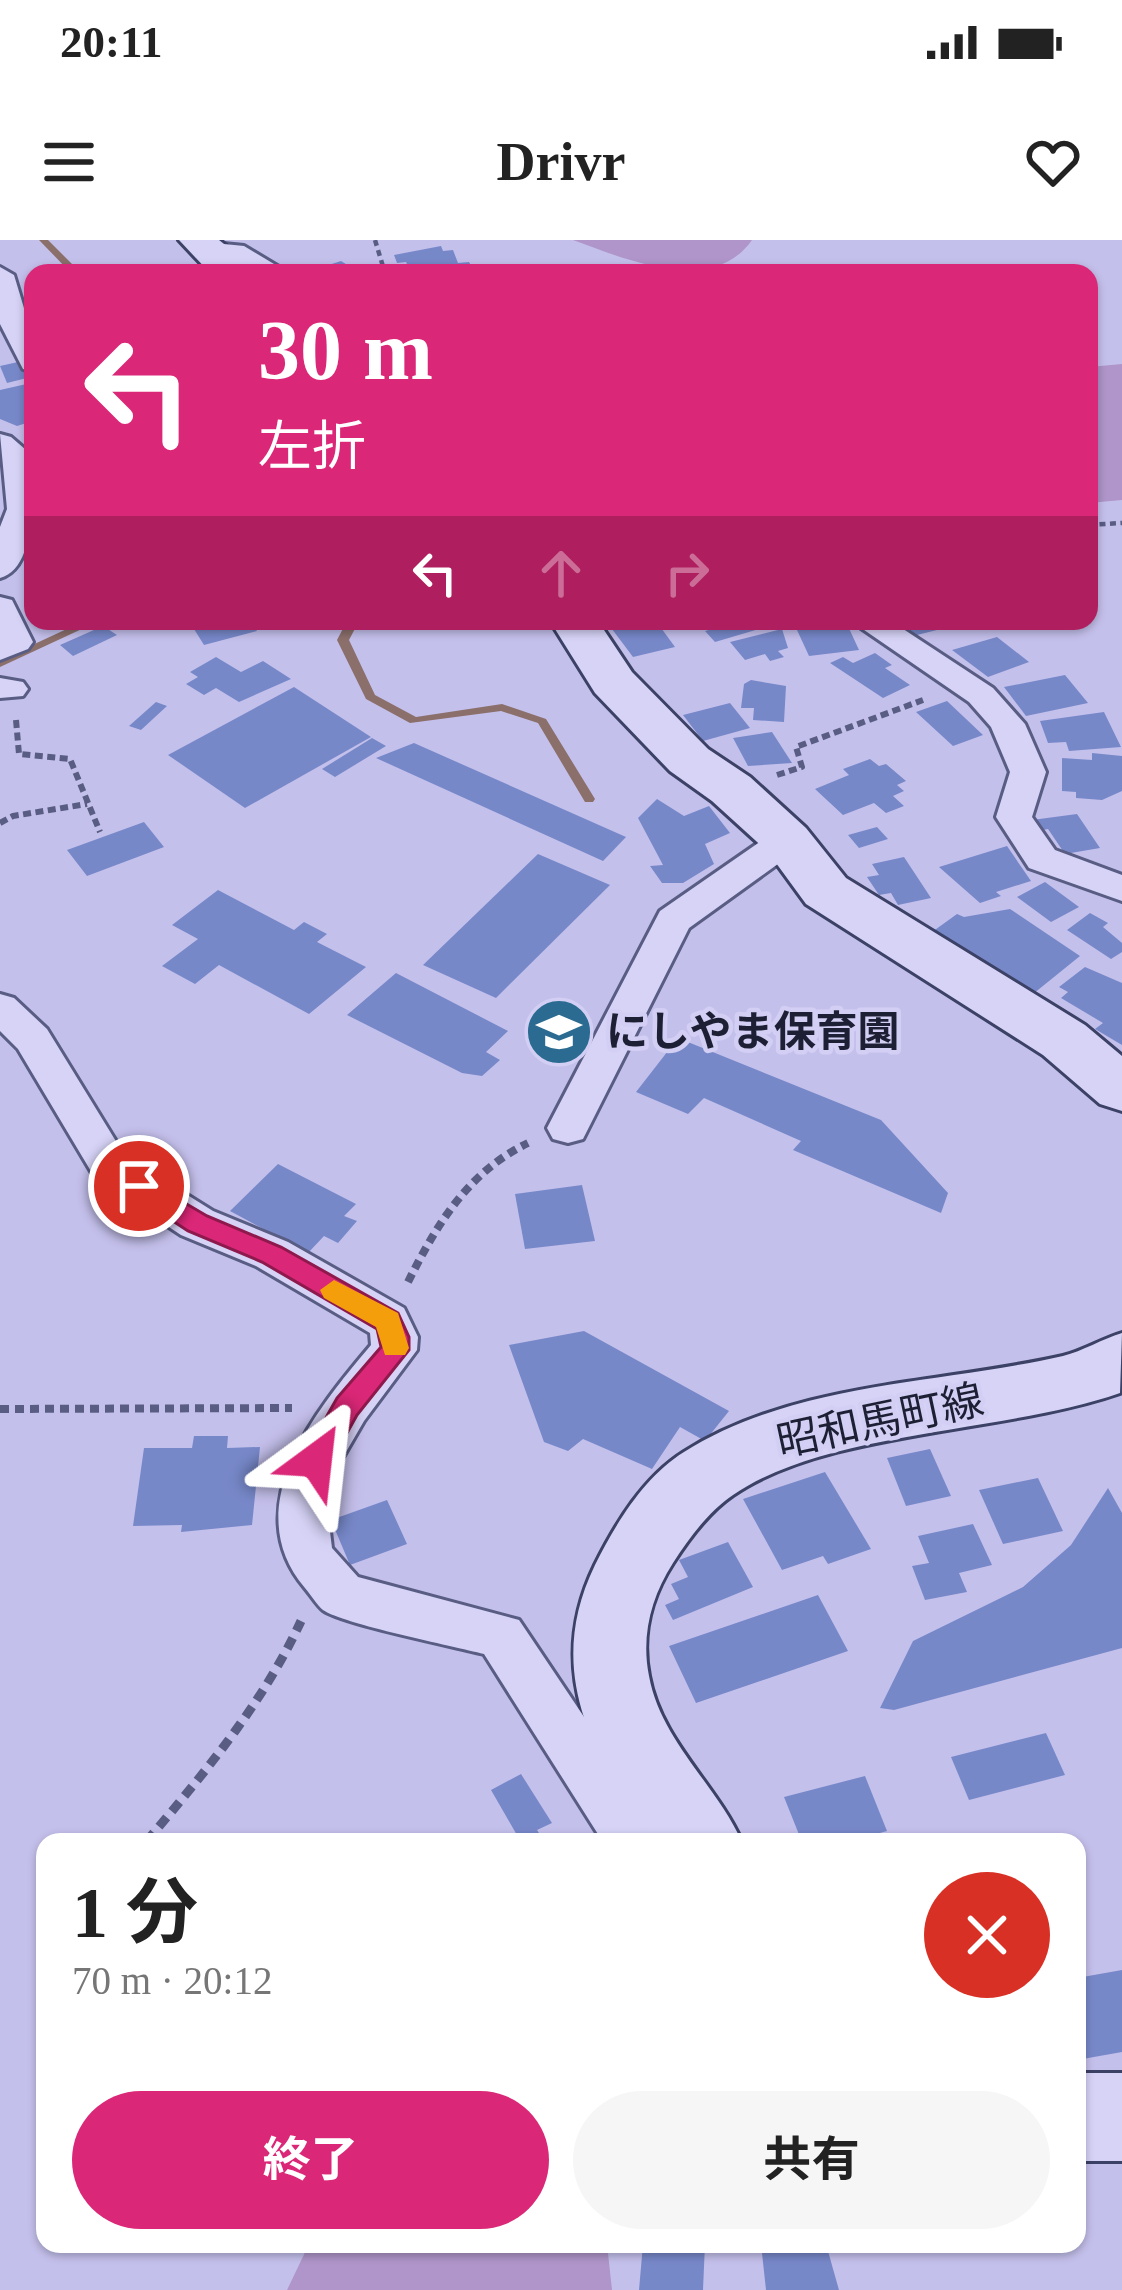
<!DOCTYPE html>
<html lang="ja">
<head>
<meta charset="utf-8">
<style>
  body { margin:0; font-family:"Times New Roman","Noto Sans JP",serif; background:#f6f6f6; color:#222; height:100vh; display:flex; flex-direction:column; font-size:45px; white-space:nowrap }
  * { box-sizing:border-box; margin:0 }
  p { font-size:39px; color:#767676 }
  .icon { flex:none; width:66px; height:66px; fill:none; stroke:currentColor; stroke-width:2; stroke-linecap:round; stroke-linejoin:round }
  .map { position:relative; flex:1; overflow:hidden }
  .drawer { position:absolute; left:36px; top:1593px; width:1050px; height:420px; display:flex; flex-direction:column; background:#fff; border-radius:24px; box-shadow:0 3px 9px #0004 }
  .drawer>* { flex:none }
  .banner { position:absolute; left:24px; top:24px; width:1074px; height:366px; border-radius:24px; box-shadow:0 3px 9px #0004; background:#db2777; color:#fff; overflow:hidden }
  .pin { position:absolute; display:grid; place-items:center; width:102px; height:102px; color:#fff; margin:-51px; border:6px solid #fff; border-radius:50%; box-shadow:0 3px 12px #0007 }
  .me { position:absolute; width:132px; margin:-66px; rotate:30deg; stroke-linejoin:round; filter:drop-shadow(0 0 9px #0008) }
  .turn { display:flex; align-items:center; gap:42px; height:252px; padding:0 36px; font-size:54px }
  .turn .icon { width:156px; height:156px; stroke-width:2.5 }
  .turn b { display:block; font-size:84px; line-height:102px }
  .lanes { display:flex; align-items:center; height:114px; padding:0 36px; background:#0003; justify-content:center; gap:60px; direction:ltr }
  .lanes .off { opacity:.35 }
  .round { display:grid; place-items:center; flex:none; width:126px; height:126px; border-radius:63px; background:#f6f6f6 }
  .headline { display:flex; align-items:center; justify-content:space-between; height:204px; padding:0 36px }
  h1 { font-size:72px; font-weight:700; line-height:90px }
  .cta { display:flex; gap:24px; margin-top:auto; padding:24px 36px }
  .cta a { flex:1; height:138px; border-radius:72px; background:#db2777; color:#fff; font-size:48px; font-weight:700; line-height:138px; text-align:center }
  .cta a+a { background:#f6f6f6; color:#222 }
  .status { display:flex; justify-content:space-between; align-items:center; height:84px; padding:0 60px; background:#fff; direction:ltr }
  .status svg { height:33px; fill:currentColor }
  header { display:flex; justify-content:space-between; align-items:center; height:156px; padding:0 36px; background:#fff; font-size:54px; font-weight:700 }
  .map>svg:first-child { display:block }
</style>
</head>
<body>
<div class="status"><b>20:11</b><svg viewBox="0 0 49 12"><path d="M0 12V9h3v3zM5 12V6h3v6zM10 12V3h3v9zM15 12V0h3v12zM26 1h20v11H26zM47 4h2v5h-2z"/></svg></div>
<header><svg class="icon" aria-label="menu" viewBox="0 0 24 24"><path d="M4 6h16M4 12h16M4 18h16"/></svg>Drivr<svg class="icon" aria-label="heart" viewBox="0 0 24 24"><path d="M12 20l-8-8c-3-5 5-10 8-4 3-6 11-1 8 4z"/></svg></header>
<div class="map">
<svg width="1122" height="2050" viewBox="0 0 1122 2050">
  <rect width="100%" height="100%" fill="#c4c0ec"/>
  <!-- green -->
  <g fill="#af95c9">
    <path d="M573,0H752C713,56 627,20 573,0Z"/>
    <path d="M1122,124V260L1089,263V127Z"/>
    <path d="M309,2004H607L612,2050H287Z"/>
  </g>
  <g fill="none" stroke-linecap="round" stroke-linejoin="round">
    <!-- stream -->
    <g fill="#8b6f6b" fill-rule="evenodd">
      <path d="M39,0H48L81,33H71Z"/>
      <path d="M84,381H99L0,427V420Z"/>
      <path d="M347,381H359L349,400L375,455L416,477L502,464L546,479L595,559L593,562H585L538,483L501,471L410,483L366,459L337,400Z"/>
    </g>
  </g>
  <!-- building -->
  <g fill="#7788c9">
    <path d="M441,6L443,11L453,10L458,23L469,22L473,29L411,33L406,22L397,23L394,15Z"/>
    <path d="M341,21L360,33H307V32Z"/>
    <path d="M18,122L31,137L7,143L0,126Z"/>
    <path d="M31,143L33,181L17,186L0,179V150Z"/>
    <path d="M189,381H251L257,391L204,405Z"/>
    <path d="M606,381H656L675,407L633,417Z"/>
    <path d="M710,381H783V382L715,402L705,391L716,388Z"/>
    <path d="M838,381L847,384L859,410L809,416L797,390L801,385Z"/>
    <path d="M891,381H932L937,390L901,399Z"/>
    <path d="M103,386L117,395L73,416L60,405Z"/>
    <path d="M782,389L788,408L778,411L784,417L770,421L765,414L745,420L730,402Z"/>
    <path d="M997,397L1029,422L988,437L952,410Z"/>
    <path d="M875,413L892,425L885,428L910,445L883,458L830,423L843,417L853,423Z"/>
    <path d="M216,417L241,432L263,421L291,439L239,462L216,448L204,455L186,444L198,437L190,432Z"/>
    <path d="M1065,435L1088,463L1026,476L1004,447Z"/>
    <path d="M751,440L786,446L784,482L753,480L754,468H741L744,444Z"/>
    <path d="M294,447L371,497L245,568L168,515Z"/>
    <path d="M947,461L983,495L953,506L916,472Z"/>
    <path d="M156,462L167,466L141,490L129,486Z"/>
    <path d="M730,463L750,488L703,501L683,475Z"/>
    <path d="M1104,472L1121,507L1069,511L1066,502L1048,503L1040,481Z"/>
    <path d="M772,492L792,523L748,526L733,498Z"/>
    <path d="M372,498L386,506L335,537L322,529Z"/>
    <path d="M414,503L626,597L603,621L376,518Z"/>
    <path d="M1092,513L1122,516V551L1102,560L1076,558V552L1062,551V518L1092,520Z"/>
    <path d="M870,519L879,526L886,524L906,541L897,545L904,551L893,556L904,566L886,573L874,563L843,575L815,549L849,535L843,529Z"/>
    <path d="M657,559L684,576L709,566L730,593L705,604L714,624L683,643H662L650,626L663,625L638,578Z"/>
    <path d="M1077,574L1100,608L1065,614L1048,589L1038,591L1032,580Z"/>
    <path d="M144,582L164,607L87,636L67,610Z"/>
    <path d="M877,587L888,599L859,608L848,595Z"/>
    <path d="M1007,606L1031,641L996,652L1001,656L980,663L939,627Z"/>
    <path d="M538,614L610,645L496,758L423,725Z"/>
    <path d="M904,617L931,658L898,665L891,653L879,655L867,637L879,635L872,624Z"/>
    <path d="M1045,642L1079,667L1051,682L1017,657Z"/>
    <path d="M218,650L294,690L304,682L327,694L317,702L366,727L309,774L219,725L195,744L162,726L198,699L172,685Z"/>
    <path d="M1010,669L1080,716L1033,754L932,692L957,674L964,677Z"/>
    <path d="M1090,673L1108,683L1103,687L1122,703V712L1111,719L1067,690Z"/>
    <path d="M1085,727L1122,743V805L1095,789L1103,783L1061,758L1068,752L1059,747Z"/>
    <path d="M396,733L508,791L486,812L500,820L482,836L462,833L347,775Z"/>
    <path d="M558,777L586,786L562,813L538,805Z"/>
    <path d="M678,798L881,880L948,953L941,973L793,910L801,901L704,858L688,874L636,852Z"/>
    <path d="M278,924L356,964L344,976L357,981L338,1003L324,996L308,1013L230,971Z"/>
    <path d="M582,945L595,1001L525,1009L515,954Z"/>
    <path d="M584,1091L729,1171L705,1201L680,1187L652,1229L583,1199L568,1211L544,1202L509,1105Z"/>
    <path d="M194,1196H228L227,1208L260,1207L252,1285L181,1292L182,1285L133,1286L144,1208H192Z"/>
    <path d="M930,1209L951,1256L906,1266L887,1218Z"/>
    <path d="M825,1232L871,1309L828,1324L823,1316L782,1330L743,1259Z"/>
    <path d="M1038,1238L1063,1291L1003,1304L979,1250Z"/>
    <path d="M1108,1248L1122,1273V1408L894,1470L880,1468L913,1401L1023,1347L1071,1305Z"/>
    <path d="M387,1260L407,1304L350,1325L331,1280Z"/>
    <path d="M973,1284L992,1325L959,1333L967,1352L925,1360L912,1326L929,1323L918,1296Z"/>
    <path d="M728,1302L753,1347L673,1380L665,1365L679,1359L671,1344L688,1337L679,1320Z"/>
    <path d="M818,1355L848,1411L696,1463L669,1406Z"/>
    <path d="M1046,1493L1065,1535L969,1560L951,1517Z"/>
    <path d="M521,1534L552,1583L537,1590L545,1602H521L491,1550Z"/>
    <path d="M865,1536L887,1591L847,1602H802L784,1557Z"/>
    <path d="M1122,1730V1812L1077,1820V1738Z"/>
    <path d="M643,2004H705L703,2050H639Z"/>
    <path d="M761,2004H826L839,2050H766Z"/>
  </g>
  <g fill="none" stroke-linecap="round" stroke-linejoin="round">
    <!-- minor casing -->
    <g stroke="#595d84" stroke-width="6">
      <g id="minor">
        <path d="M204,2L244,6L289,33H255L229,20L195,16L191,10Z"/>
        <path d="M0,27L14,35L33,98V132L23,129L0,84Z"/>
        <path d="M0,194L11,197L33,216C33,248 38,328 0,338V287L7,269Z"/>
        <path d="M0,357L12,360L33,402L28,409L0,420Z"/>
        <path d="M851,381H891L993,448L1025,484L1046,532L1032,577L1055,610L1122,635V661L1029,628L996,577L1010,532L991,487L969,462Z"/>
        <path d="M0,438L23,442L28,449L23,456L0,458Z"/>
        <path d="M787,588L800,592L806,600L800,608L689,688L583,899L568,903L553,899L547,888L660,671L774,592Z"/>
        <path d="M0,754L14,758L47,789L125,916L213,971L288,1002L404,1068L418,1097L417,1110L364,1181L339,1224L327,1267L332,1308L358,1337L519,1380L668,1602H603L484,1414C453,1406 343,1384 323,1370C317,1365 311,1355 305,1348C236,1267 317,1169 371,1105L370,1093L256,1026L181,995L95,938L18,809L0,791Z"/>
      </g>
    </g>
    <!-- secondary casing -->
    <g stroke="#3c4166" stroke-width="6">
      <g id="secondary">
        <path d="M179,0H219L260,33H210Z"/>
        <path d="M550,381H598L632,432L708,509L750,537L806,588L846,638L1085,785L1122,816V871L1100,864L1043,815L806,664L768,612L712,561L670,531L595,453Z"/>
        <path d="M1122,1093L1120,1153C1006,1193 827,1190 733,1255C708,1272 689,1298 673,1323C651,1357 641,1396 649,1436C661,1501 716,1544 742,1602H653C591,1514 544,1430 595,1325C616,1283 644,1237 684,1212C794,1142 940,1144 1063,1116C1083,1111 1102,1099 1122,1093Z"/>
        <rect x="1077" y="1833" width="45" height="88"/>
      </g>
    </g>
    <!-- path-far3 -->
    <g stroke="#595d84" stroke-width="4.5" stroke-dasharray="6 4.5" stroke-linecap="butt">
      <path d="M375,0L385,33"/>
      <path d="M1089,285L1122,283"/>
    </g>
    <!-- path-far2 -->
    <g stroke="#595d84" stroke-width="6" stroke-dasharray="8 4.5" stroke-linecap="butt">
      <path d="M16,480L19,514L70,519L100,592"/>
      <path d="M777,535L802,527L796,507L923,460"/>
      <path d="M0,583L13,576L87,564"/>
    </g>
    <!-- path-far1 -->
    <g stroke="#595d84" stroke-width="8" stroke-dasharray="9 6" stroke-linecap="butt">
      <path d="M408,1042C437,984 468,932 528,903"/>
      <path d="M0,1169L292,1168"/>
    </g>
    <!-- path -->
    <path stroke="#595d84" stroke-width="9" stroke-dasharray="12 8" stroke-linecap="butt" d="M146,1602C205,1532 262,1465 301,1381"/>
    <!-- minor -->
    <use href="#minor" fill="#d6d3f7" fill-rule="evenodd"/>
    <!-- secondary -->
    <use href="#secondary" fill="#d6d3f7" fill-rule="evenodd"/>
  </g>
  <!-- route -->
  <path fill="#db2777" stroke="#8e194d" stroke-width="3" d="M139,936L207,976L281,1007L398,1073L409,1097V1110L357,1175L327,1229H306L302,1220L337,1158L381,1107L377,1089L262,1022L188,991L130,953L126,946Z"/>
  <!-- slow -->
  <path fill="#f59e0b" d="M334,1040L398,1073L409,1108L405,1115H385L376,1087L324,1058L320,1050Z"/>
  <!-- icons -->
  <defs>
    <g id="school-disc" transform="scale(3.45)"><circle r="9.5" fill="#2b6b91" stroke="#d3cff4"/><path d="M0-5L7-2L0 1L-7-2ZM-4 1L0 2.5L4 1V4Q0 6-4 4Z" fill="#fff"/></g>
  </defs>
  <g fill-rule="evenodd">
    <use href="#school-disc" x="559" y="792"/>
  </g>
  <g text-anchor="middle" dominant-baseline="central" stroke-width="9" stroke-linejoin="round" paint-order="stroke">
    <!-- poi labels -->
    <g font-size="42" font-weight="bold" fill="#1d2034" stroke="#d3cff4" text-anchor="start">
      <text x="606" y="792">にしやま保育園</text>
    </g>
    <!-- street labels -->
    <g font-size="42" fill="#1d2034" stroke="#d3cff4">
      <text transform="translate(880 1181) rotate(-12)">昭和馬町線</text>
    </g>
  </g>
</svg>
<div class="pin" style="left:139px;top:946px;background:#d93025"><svg class="icon" aria-label="arrive" viewBox="0 0 24 24"><path d="M6 21V4h12l-3 4 3 4H6"/></svg></div>
<svg class="me" style="left:316px;top:1220px" viewBox="-20 -20 40 40"><path d="M0-17L14 15 0 8-14 15z" fill="#db2777" stroke="#fff" stroke-width="4"/></svg>
<div class="banner">
<div class="turn"><svg class="icon" aria-label="left" viewBox="0 0 24 24"><path d="M17 20v-9H6M10 6l-5 5 5 5"/></svg><div><b>30 m</b>左折</div></div>
<div class="lanes"><svg class="icon" aria-label="left" viewBox="0 0 24 24"><path d="M17 20v-9H6M10 6l-5 5 5 5"/></svg><svg class="icon off" aria-label="ahead" viewBox="0 0 24 24"><path d="M12 20V5M6 11l6-6 6 6"/></svg><svg class="icon off" aria-label="right" viewBox="0 0 24 24"><path d="M7 20v-9h11M14 6l5 5-5 5"/></svg></div>
</div>
<section class="drawer">
<div class="headline"><div><h1>1 分</h1><p>70 m · 20:12</p></div><a class="round" style="background:#d93025;color:#fff"><svg class="icon" aria-label="close" viewBox="0 0 24 24"><path d="M6 6l12 12M18 6L6 18"/></svg></a></div>
<div class="cta"><a>終了</a><a>共有</a></div>
</section>
</div>
</body>
</html>
